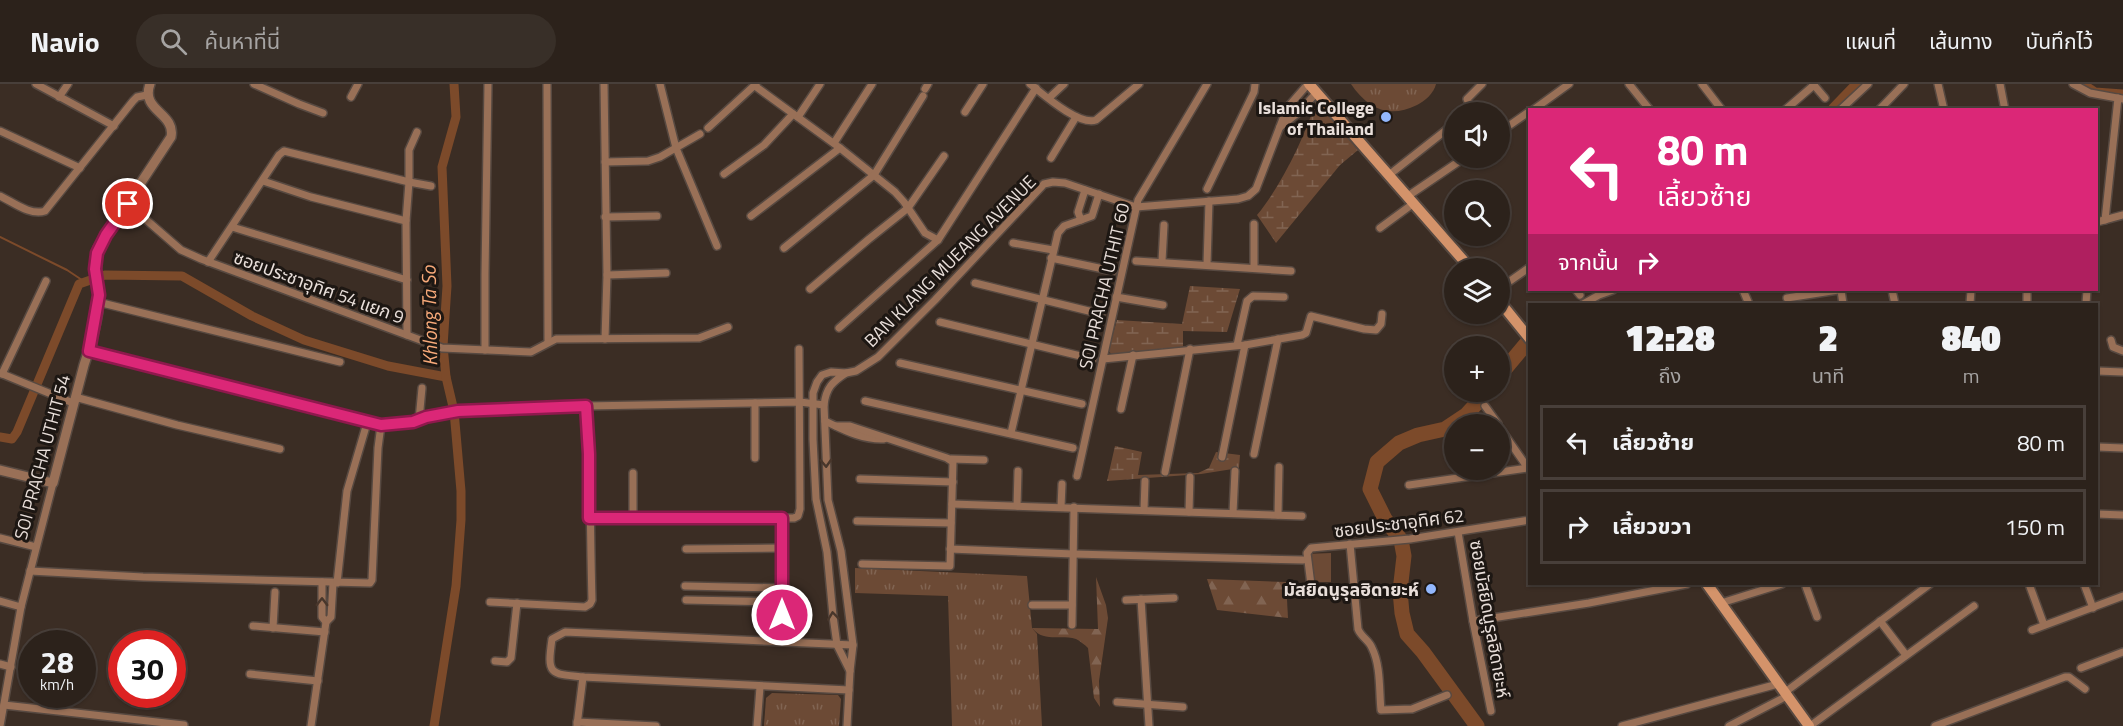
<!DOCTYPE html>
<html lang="th">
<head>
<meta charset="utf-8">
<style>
  body { margin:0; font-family:"Titillium Web","Noto Sans Thai",sans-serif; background:#382f28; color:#f1f3f6; height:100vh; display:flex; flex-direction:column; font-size:22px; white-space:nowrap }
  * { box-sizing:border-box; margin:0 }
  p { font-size:20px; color:#a6a4a3 }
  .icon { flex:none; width:33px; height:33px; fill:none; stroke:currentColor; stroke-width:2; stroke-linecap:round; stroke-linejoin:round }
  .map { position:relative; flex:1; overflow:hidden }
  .sheet { position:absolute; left:1528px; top:219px; width:570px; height:282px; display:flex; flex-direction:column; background:#2c221b; border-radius:0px; box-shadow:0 2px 4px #0004,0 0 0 2px #483f3a }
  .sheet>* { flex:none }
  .banner { position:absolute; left:1528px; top:24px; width:570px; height:183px; border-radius:0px; box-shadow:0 2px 4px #0004,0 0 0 2px #483f3a; background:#db2777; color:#fff; overflow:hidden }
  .controls { position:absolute; left:1444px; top:18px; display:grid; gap:12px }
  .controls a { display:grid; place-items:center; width:66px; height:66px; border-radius:50%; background:#2c221b; box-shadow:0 2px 4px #0004,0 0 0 2px #483f3a; font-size:30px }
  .speed { position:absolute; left:18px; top:546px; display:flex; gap:12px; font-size:30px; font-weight:700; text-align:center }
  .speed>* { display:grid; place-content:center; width:78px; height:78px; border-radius:50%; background:#2c221b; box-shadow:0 2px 4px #0004,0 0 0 2px #483f3a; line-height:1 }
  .speed small { font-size:15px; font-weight:400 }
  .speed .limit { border:9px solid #d22; background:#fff; color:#111 }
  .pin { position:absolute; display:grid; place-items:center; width:51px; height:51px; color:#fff; margin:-26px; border:3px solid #fff; border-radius:50%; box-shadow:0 2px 6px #0007 }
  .me { position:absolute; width:66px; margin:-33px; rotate:0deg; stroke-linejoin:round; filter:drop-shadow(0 0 4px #0008) }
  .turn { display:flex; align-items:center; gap:21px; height:126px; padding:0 30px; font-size:27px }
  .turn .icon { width:78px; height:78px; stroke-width:2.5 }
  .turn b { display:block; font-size:42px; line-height:51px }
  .then { display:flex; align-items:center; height:57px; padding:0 30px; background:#0003; gap:12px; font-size:22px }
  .eta { display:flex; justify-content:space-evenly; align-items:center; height:102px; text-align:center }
  .eta b { font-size:36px; font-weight:800; line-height:42px }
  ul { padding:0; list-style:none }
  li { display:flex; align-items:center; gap:18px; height:75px; margin:0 12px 9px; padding:0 18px; border:3px solid #483f3a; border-radius:0px }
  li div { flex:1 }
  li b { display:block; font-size:22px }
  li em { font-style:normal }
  header { display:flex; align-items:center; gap:36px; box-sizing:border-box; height:84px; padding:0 30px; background:#2c221b; border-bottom:2px solid #483f3a }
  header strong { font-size:28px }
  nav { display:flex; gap:33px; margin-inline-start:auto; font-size:21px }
  .search { width:420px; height:54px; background:#382f28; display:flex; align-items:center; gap:15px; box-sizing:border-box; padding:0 21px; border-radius:33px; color:#a6a4a3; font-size:22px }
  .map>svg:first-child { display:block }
</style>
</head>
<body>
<header>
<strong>Navio</strong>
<div class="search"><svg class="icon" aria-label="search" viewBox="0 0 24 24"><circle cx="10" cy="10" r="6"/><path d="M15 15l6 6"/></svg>ค้นหาที่นี่</div>
<nav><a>แผนที่</a><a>เส้นทาง</a><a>บันทึกไว้</a></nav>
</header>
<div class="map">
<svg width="2123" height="642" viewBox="0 0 2123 642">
  <defs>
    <pattern id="grass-tufts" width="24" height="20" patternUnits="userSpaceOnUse" patternTransform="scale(1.5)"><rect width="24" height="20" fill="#6c4a35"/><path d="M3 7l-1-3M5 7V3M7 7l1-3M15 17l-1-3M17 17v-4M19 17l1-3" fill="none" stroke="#816452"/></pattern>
    <pattern id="forest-firs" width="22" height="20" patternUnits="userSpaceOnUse" patternTransform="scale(1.5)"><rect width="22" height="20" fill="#6c4a35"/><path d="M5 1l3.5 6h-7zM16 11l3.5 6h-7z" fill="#816452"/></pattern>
    <pattern id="wetland-marsh" width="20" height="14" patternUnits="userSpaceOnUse" patternTransform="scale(1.5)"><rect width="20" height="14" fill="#6c4a35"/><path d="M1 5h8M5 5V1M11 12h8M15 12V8" fill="none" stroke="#816452"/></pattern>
  </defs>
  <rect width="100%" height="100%" fill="#3b2d24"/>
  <!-- grass -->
  <g fill="url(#grass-tufts)">
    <path d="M1351,0H1436C1434,9 1425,17 1417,21C1389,35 1368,25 1351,0Z"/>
    <path d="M855,484L1027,492L1032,544L1037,550L1042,642H952L948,512L855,509Z"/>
    <path d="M772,609L838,611L841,615L839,642H764L766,614Z"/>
  </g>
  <!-- forest -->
  <g fill="url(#forest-firs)">
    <path d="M1096,493L1106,521L1108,534L1099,597L1100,623L1094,614L1088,564C1085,561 1080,557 1076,555C1060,550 1044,559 1032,544L1098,545Z"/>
    <path d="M1207,495L1286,498L1288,534L1217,526Z"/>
  </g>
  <!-- wetland -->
  <g fill="url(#wetland-marsh)">
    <path d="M1316,17L1358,66L1340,81L1276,159L1257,131C1281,102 1305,53 1316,17Z"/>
    <path d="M1190,202L1240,205L1227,248L1183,247V263L1113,271L1108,267L1117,236L1182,240Z"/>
    <path d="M1115,362L1142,368L1138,391L1198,389L1209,384L1216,368L1240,371L1239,384L1201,390L1107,397Z"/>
  </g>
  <!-- garden -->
  <path fill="#6c4a35" d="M1331,469V498H1308L1305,470Z"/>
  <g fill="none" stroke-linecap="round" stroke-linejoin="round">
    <!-- stream -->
    <path stroke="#7c4a2a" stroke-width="2" d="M0,153L67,186L85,198"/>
    <!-- canal -->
    <g stroke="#7c4a2a" stroke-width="9">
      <path d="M2083,0L2095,8L2123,10"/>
      <path d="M0,353L12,355L17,348L79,200L105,191L182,192L252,232L304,256L388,282L446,293"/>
      <path d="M434,642L456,502L461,436V407L454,327L446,293L443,262L447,202L442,83L456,33L454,0"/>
    </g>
    <!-- river -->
    <g stroke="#7c4a2a" stroke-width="15">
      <path d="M1835,26L1860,0"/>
      <path d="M1500,291L1530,255"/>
      <path d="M1477,642L1423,568L1407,550L1402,529L1400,507L1404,472L1401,456L1385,435L1370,405L1377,378L1399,359L1418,351L1445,345L1466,331L1487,308"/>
    </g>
    <!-- minor casing -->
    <g stroke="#574941" stroke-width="10">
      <g id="minor">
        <path d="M36,0L114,42"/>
        <path d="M254,0L299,20L323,29"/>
        <path d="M547,0L548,258"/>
        <path d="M604,0L607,191L605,255"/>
        <path d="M660,0L676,64L717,162"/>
        <path d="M1030,0C1044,11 1079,42 1096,36L1139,0"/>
        <path d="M1629,0L1650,26"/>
        <path d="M1702,0L1722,26"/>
        <path d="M1813,0L1825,14"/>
        <path d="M1938,0L1944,26"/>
        <path d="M2000,0L2005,26"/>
        <path d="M2073,0L2090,9L2123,15"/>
        <path d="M755,2L840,64L895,108L904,118L925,149L938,156"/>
        <path d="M925,5L928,0"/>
        <path d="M59,13L68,0"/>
        <path d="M351,13L358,0"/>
        <path d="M1049,14L1064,0"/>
        <path d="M1533,26L1569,0"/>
        <path d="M1785,26L1814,1"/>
        <path d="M1840,26L1868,0"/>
        <path d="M1879,26L1904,0"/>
        <path d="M965,28L983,0"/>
        <path d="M1470,28L1471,24L1467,15L1482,0"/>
        <path d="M798,33L820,0"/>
        <path d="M1280,43L1299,28L1317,8"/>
        <path d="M708,44L756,0"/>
        <path d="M0,47L80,84"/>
        <path d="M1500,48L1530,27"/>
        <path d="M834,59L872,0"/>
        <path d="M1051,74L1076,33"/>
        <path d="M605,78L648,77L660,73L700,50"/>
        <path d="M724,90L764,61L793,30"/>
        <path d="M1389,91L1455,39"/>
        <path d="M263,97L311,113L406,137"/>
        <path d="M1207,105L1254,8L1255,0"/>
        <path d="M1085,106L1078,128L1081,136L1092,132L1099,110"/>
        <path d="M0,112C13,118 30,132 45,127L133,17L137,13L147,11"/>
        <path d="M1408,112L1464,74"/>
        <path d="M128,120L181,166L201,175L442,264L531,268L556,255L699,254L728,243"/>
        <path d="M751,132L840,64"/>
        <path d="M605,133L657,132"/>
        <path d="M2105,136L2118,14"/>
        <path d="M2097,138L2123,131"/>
        <path d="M232,143L407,196"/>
        <path d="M1380,144L1414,119"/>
        <path d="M1013,159L1053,166"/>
        <path d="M784,164L874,91L923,12"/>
        <path d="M1051,174L1113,187"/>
        <path d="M1136,177L1291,187"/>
        <path d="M1162,177L1164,141"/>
        <path d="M208,178L279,71L284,67L409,98V66L417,48"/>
        <path d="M1207,180L1209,117"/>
        <path d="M1254,184V140"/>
        <path d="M607,191L666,189"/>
        <path d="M975,199L1101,230"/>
        <path d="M1500,204L1530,183"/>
        <path d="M810,205L869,155L908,124L944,72"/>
        <path d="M1576,206L1580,211"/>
        <path d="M1743,206L1749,220"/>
        <path d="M1841,206L1843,220"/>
        <path d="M1892,206L1895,220"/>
        <path d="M1116,213L1163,221"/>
        <path d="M1787,214L1838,206"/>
        <path d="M98,218L340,278"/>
        <path d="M1583,220L1599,211L1613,206"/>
        <path d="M1970,220L1971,206"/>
        <path d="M2027,220V206"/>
        <path d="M2086,220L2087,206"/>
        <path d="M940,238L1093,275"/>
        <path d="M839,244L938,156L1036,4"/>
        <path d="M407,251L406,137L409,98L431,102"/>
        <path d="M2111,256L2113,263L2123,267"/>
        <path d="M1237,261L1247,217L1253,212L1284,213"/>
        <path d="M485,266V190L488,0"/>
        <path d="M89,267L381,341L413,338L426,333L458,327L586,322L800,318L824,321"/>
        <path d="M1103,275L1245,261L1302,251L1306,249L1311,232L1364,245L1376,246L1381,240L1382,230"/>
        <path d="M900,279L1082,320"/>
        <path d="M2097,287L2123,288"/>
        <path d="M0,289L73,319"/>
        <path d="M846,289C832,298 826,304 824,321L828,416L841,467L853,561L850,587L847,642"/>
        <path d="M2,290L46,197"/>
        <path d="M75,313L177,341L280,365"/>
        <path d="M865,317L1073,364"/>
        <path d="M1485,322L1498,340"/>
        <path d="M1121,325L1133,271"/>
        <path d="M419,336L422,304"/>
        <path d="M825,337C844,346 862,356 884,355"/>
        <path d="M836,342H850L947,374L953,378L950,482L862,480"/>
        <path d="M1500,344L1530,387"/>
        <path d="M1011,349L1058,149L1064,142L1081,136"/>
        <path d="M2097,363L2123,364"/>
        <path d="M1254,370L1278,255"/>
        <path d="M1222,373L1245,261"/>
        <path d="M755,374V319"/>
        <path d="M951,375L984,376"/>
        <path d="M1165,388L1190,265"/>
        <path d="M1077,392L1138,116L1207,0"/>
        <path d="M860,395L953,398"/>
        <path d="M1409,401L1528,384"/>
        <path d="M952,420L1302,432"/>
        <path d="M1017,422L1018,387"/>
        <path d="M1061,423L1062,400"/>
        <path d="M1144,426L1145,397"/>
        <path d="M1189,428L1190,393"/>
        <path d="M1233,429L1235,387"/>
        <path d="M2097,430L2123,431"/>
        <path d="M1278,431L1279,383"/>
        <path d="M589,434H794L798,432L800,425L799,265"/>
        <path d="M633,434V389"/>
        <path d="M857,437L951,439"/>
        <path d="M1458,448L1473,537L1491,627"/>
        <path d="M0,454L36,463"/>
        <path d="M1350,460L1358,545C1361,553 1369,556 1372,564C1381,582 1379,607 1381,626L1412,625L1447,611"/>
        <path d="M686,465L782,464"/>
        <path d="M950,465L1074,470L1303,476"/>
        <path d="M30,487L143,493L370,499L372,496L378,364L381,341"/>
        <path d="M322,498V533L326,538L331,533L333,499"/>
        <path d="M337,499L347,407L367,339"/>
        <path d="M1805,500L1817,533"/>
        <path d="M2029,500L2044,541"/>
        <path d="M2084,500L2093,524"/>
        <path d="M1311,501L1307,469L1311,464L1410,455L1530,436"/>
        <path d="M685,502L782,504"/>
        <path d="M1141,515L1149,642"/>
        <path d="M686,516L782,518"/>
        <path d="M1126,516L1174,514"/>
        <path d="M0,517L21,523"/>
        <path d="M490,518L585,523L590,520L592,516C590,451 591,386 586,322"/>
        <path d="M1721,519L1782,500"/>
        <path d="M1032,521H1072"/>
        <path d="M782,531V434"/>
        <path d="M1473,537L1589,519L1687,500"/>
        <path d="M1880,537L1906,571"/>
        <path d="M1072,541L1074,423"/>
        <path d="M253,542L325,548"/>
        <path d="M273,544L275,508"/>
        <path d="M2032,546L2123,512"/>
        <path d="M495,577L507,578L511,574L517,519"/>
        <path d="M0,580L11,583"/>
        <path d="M2081,584L2123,568"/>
        <path d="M850,587L837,561L833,532L827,468L816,415L813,355V309L817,298L822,291L831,288L846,289L856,287L878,273L935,216L1044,100L1053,98L1065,99L1136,123L1238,115L1248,112L1256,105L1287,24L1308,0"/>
        <path d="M250,590L318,597"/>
        <path d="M849,606L583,593C549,590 547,590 552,555L565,548L853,561"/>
        <path d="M1784,609L1930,500"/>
        <path d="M1117,618L1183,623"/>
        <path d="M4,621L184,641"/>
        <path d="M577,638L656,642"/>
        <path d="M577,641L583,593"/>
        <path d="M0,642L21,523L53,399"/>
        <path d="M311,642L326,538"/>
        <path d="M757,642L760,603"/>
        <path d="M1622,642L1778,600"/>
        <path d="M1729,642L1787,612"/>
        <path d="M1810,642L1974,522"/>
        <path d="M1935,642L2065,593H2069L2085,605"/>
      </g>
    </g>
    <!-- tertiary casing -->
    <g stroke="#574941" stroke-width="12">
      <path id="tertiary" d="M0,386L53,399L84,281C90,264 100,229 99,211C98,194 94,181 98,164L171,53C176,29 140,27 150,0"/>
    </g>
    <!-- secondary casing -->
    <g stroke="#574941" stroke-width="14">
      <g id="secondary">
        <path d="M1309,0L1470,184"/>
        <path d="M1500,218L1530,255"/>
        <path d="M1707,500L1809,642"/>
      </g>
    </g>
    <!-- minor -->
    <use href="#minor" stroke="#997057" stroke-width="7"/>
    <!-- tertiary -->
    <use href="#tertiary" stroke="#997057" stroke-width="9"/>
    <!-- secondary -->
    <use href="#secondary" stroke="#d4936a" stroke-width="10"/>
  </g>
  <!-- one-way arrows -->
  <defs><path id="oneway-chevron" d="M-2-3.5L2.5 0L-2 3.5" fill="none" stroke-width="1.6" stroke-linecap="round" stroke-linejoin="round" transform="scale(1.5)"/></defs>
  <g stroke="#48362b">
    <use href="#oneway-chevron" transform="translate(826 379) rotate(88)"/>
    <use href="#oneway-chevron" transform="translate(322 518) rotate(-90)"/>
    <use href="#oneway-chevron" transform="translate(833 532) rotate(-97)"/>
  </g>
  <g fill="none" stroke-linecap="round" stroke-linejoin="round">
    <!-- route casing -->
    <g stroke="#8e194d" stroke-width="15">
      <path id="route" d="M128,120L106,151L97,169L95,185L99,211L89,267L381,341L413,338L426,333L458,327L586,322L589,370V434H782V531"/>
    </g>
    <!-- route -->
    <use href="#route" stroke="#db2777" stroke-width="10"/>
  </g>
  <!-- markers -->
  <g fill="#92b7fd" stroke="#1d1713" stroke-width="2">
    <circle cx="1386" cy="33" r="6"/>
    <circle cx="1431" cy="505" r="6"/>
  </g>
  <g text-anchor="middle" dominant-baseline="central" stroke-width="6" stroke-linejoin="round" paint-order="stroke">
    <!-- poi labels -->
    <g font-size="18" font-weight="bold" fill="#e9dfda" stroke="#1d1713" text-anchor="end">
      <text x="1374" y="23">Islamic College<tspan x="1374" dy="21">of Thailand</tspan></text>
      <text x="1419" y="505">มัสยิดนูรุลฮิดายะห์</text>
    </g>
    <!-- street labels -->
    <g font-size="18" fill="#e9dfda" stroke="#1d1713">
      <text transform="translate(950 177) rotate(-45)">BAN KLANG MUEANG AVENUE</text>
      <text transform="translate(1104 202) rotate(-77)">SOI PRACHA UTHIT 60</text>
      <text transform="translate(319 203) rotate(20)">ซอยประชาอุทิศ 54 แยก 9</text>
      <text transform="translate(42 373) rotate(-75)">SOI PRACHA UTHIT 54</text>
      <text transform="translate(1399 439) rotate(-7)">ซอยประชาอุทิศ 62</text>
      <text transform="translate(1490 535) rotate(80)">ซอยมัสยิดนูรุลฮิดายะห์</text>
    </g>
    <!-- water labels -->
    <g font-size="20" font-style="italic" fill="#f7a979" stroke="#1d1713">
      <text transform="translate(429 232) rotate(-91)">Khlong Ta So</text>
    </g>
  </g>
</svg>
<div class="controls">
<a><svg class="icon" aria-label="sound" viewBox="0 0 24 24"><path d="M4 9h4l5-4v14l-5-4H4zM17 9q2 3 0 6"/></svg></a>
<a><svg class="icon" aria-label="search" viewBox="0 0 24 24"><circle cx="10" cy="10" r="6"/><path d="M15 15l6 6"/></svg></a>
<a><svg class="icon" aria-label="layers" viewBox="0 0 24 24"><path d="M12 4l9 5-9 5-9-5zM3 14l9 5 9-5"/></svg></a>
<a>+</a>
<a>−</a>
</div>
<div class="speed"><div>28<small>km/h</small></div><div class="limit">30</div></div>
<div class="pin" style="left:128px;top:120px;background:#d93025"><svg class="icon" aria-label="arrive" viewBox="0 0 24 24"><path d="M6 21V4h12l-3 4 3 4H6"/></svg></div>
<svg class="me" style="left:782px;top:531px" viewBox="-20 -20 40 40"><circle r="17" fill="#db2777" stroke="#fff" stroke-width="3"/><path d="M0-11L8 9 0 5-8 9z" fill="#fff"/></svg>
<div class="banner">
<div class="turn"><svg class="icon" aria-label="left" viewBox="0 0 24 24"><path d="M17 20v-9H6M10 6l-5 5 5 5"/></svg><div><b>80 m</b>เลี้ยวซ้าย</div></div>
<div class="then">จากนั้น<svg class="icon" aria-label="right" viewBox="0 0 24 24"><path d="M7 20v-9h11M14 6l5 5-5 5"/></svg></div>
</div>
<section class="sheet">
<div class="eta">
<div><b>12:28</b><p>ถึง</p></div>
<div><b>2</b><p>นาที</p></div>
<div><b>840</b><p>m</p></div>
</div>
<ul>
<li><svg class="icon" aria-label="left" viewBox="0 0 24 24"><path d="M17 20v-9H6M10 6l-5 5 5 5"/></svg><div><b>เลี้ยวซ้าย</b></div><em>80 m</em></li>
<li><svg class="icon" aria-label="right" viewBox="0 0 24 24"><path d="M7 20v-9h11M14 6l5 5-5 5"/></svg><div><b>เลี้ยวขวา</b></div><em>150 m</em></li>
</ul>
</section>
</div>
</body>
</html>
